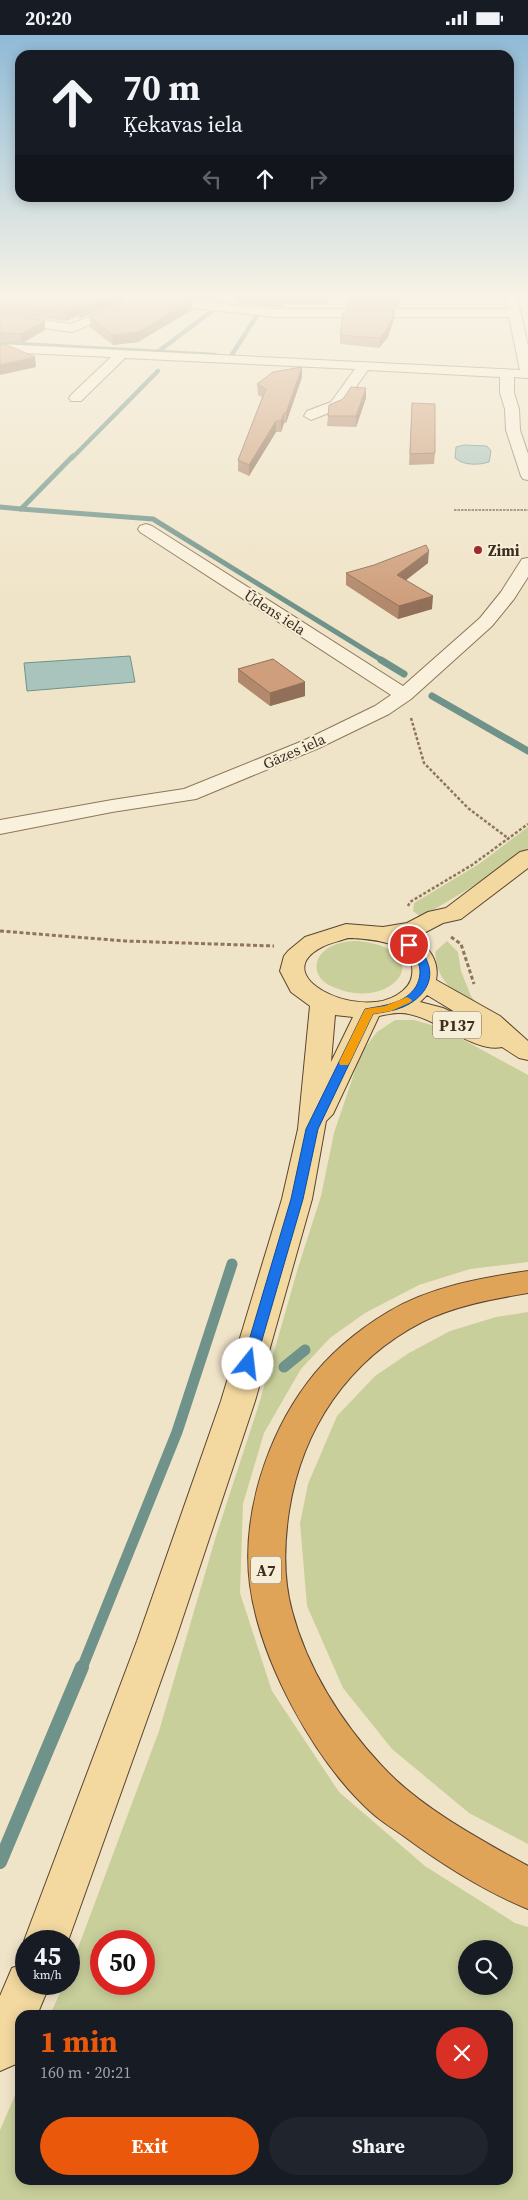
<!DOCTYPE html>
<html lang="en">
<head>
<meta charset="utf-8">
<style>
  body { margin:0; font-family:"Source Serif 4",serif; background:#20242c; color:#f1f3f6; height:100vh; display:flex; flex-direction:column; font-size:19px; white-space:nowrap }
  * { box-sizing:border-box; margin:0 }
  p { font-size:16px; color:#9ea1a6 }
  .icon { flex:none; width:28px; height:28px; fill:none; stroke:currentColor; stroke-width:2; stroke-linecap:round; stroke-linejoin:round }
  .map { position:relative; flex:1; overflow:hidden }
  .sheet { position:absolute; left:15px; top:1975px; width:498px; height:175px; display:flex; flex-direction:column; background:#171b24; border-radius:15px; box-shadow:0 2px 12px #0003 }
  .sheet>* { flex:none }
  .banner { position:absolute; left:15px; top:15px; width:499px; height:152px; border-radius:15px; box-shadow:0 2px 12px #0003; background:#171b24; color:#f1f3f6; overflow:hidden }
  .controls { position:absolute; left:458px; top:1905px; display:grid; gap:10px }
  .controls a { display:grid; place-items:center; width:55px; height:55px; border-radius:50%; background:#171b24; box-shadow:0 2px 12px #0003; font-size:25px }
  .speed { position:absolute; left:15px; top:1895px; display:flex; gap:10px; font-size:25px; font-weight:700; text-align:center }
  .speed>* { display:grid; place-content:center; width:65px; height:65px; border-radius:50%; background:#171b24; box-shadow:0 2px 12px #0003; line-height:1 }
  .speed small { font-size:12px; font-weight:400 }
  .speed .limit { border:8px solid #d22; background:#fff; color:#111 }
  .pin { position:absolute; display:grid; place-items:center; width:42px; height:42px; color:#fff; margin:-21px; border:2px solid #fff; border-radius:50%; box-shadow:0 1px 5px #0007 }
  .me { position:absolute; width:55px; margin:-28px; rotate:16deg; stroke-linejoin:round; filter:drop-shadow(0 0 4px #0008) }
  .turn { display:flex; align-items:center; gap:18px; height:105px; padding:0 25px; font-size:22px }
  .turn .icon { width:65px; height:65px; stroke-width:2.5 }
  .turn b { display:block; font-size:35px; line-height:42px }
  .lanes { display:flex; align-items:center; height:48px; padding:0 25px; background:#0003; justify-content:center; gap:25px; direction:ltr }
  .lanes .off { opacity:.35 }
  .round { display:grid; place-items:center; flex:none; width:52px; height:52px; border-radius:26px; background:#20242c }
  .overview { display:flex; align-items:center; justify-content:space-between; height:85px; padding:0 25px }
  h1 { font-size:30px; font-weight:700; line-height:38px; color:#ea580c }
  .button { display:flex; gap:10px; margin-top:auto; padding:10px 25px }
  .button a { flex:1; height:58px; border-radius:30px; background:#ea580c; color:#fff; font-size:20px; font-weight:700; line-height:58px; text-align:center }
  .button a+a { background:#20242c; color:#f1f3f6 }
  .status { display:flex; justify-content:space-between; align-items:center; height:35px; padding:0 25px; background:#171b24; direction:ltr }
  .status svg { height:14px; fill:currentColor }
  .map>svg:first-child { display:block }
</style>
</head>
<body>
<div class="status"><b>20:20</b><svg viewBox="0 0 49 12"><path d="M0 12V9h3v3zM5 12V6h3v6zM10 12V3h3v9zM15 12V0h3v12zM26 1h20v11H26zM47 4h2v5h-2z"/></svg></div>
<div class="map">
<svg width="528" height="2165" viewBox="0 0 528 2165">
  <rect width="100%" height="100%" fill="#f0e4c8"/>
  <!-- green -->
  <g fill="#c9cf9b" fill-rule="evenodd">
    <path d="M528,792V813C494,839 458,861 421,882L413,876L414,868L479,829Z"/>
    <path d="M358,906C442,915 392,980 331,951C311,942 312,920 332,911C340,907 349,906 358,906Z"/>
    <path d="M447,906L458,917L461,936L471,961L479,971C453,955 438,950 435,917Z"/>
    <path d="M395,985H414L442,993L528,1040V1227L470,1234L419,1250L365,1278L330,1303L301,1334L264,1398L243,1469L240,1558L272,1656L339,1757L425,1831L515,1888L528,1892V2165H0V2095L20,2049V2145H508V1980H50L64,1949H69V1937L159,1696L216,1501L259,1369L298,1233L321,1161L334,1098L361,1018L377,997ZM101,1906H144V1949H101ZM466,1914H504V1951H466Z"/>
    <path d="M528,1277V1809L469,1778L392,1714L343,1653L307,1571L300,1488L308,1449L337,1381L375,1341L409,1318L450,1296L496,1282Z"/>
  </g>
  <!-- water -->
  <g fill="#a9c4bc" stroke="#6f938a">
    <path d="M464,410L487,411L491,416L489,427C479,430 464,431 455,423L456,412Z"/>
    <path d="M130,621L135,647L27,656L24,628Z"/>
  </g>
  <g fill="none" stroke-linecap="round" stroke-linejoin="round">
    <!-- stream-far4 -->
    <g stroke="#6f938a" stroke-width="4.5">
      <path d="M0,308L215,320"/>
      <path d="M159,316L212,276"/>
      <path d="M231,321L256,282"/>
      <path d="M72,423L158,336"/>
    </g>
    <!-- stream-far3 -->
    <g stroke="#6f938a" stroke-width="5">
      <path d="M0,472L21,474L73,421"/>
      <path d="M21,474L153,484L383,626"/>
    </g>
    <!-- stream-far2 -->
    <g stroke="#6f938a" stroke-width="7">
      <path d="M381,625L404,639"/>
      <path d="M432,661L528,716"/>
    </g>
    <!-- stream-far1 -->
    <g stroke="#6f938a" stroke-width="11">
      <path d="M284,1332L305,1315"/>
      <path d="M82,1633L177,1397L232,1229"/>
    </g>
    <!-- stream -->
    <path stroke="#6f938a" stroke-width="14" d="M0,1827L82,1632"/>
    <!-- minor casing -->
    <g stroke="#8d765c" stroke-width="2">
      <g id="minor">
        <path d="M120,262H158L274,274H508L505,262H517L528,311V343L514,342V358L519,374L520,395L528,419V445L523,444L521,441L506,395L505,374L500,358V342L368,335L341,373L311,385L304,381L307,376L331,367L355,334L125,323L81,366H71L69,363L71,360L111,322L0,317V309L520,335L509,282H274L126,265Z"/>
        <path d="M124,268L130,272L128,274L72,297L0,287V279L71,289Z"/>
        <path d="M146,489L152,491L403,651L480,583L501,557L522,524L528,523V542L514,564L492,591L411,664L389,679L319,713L196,764L112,777L0,799V785L112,765L184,754L305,705L375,671L391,660L140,497L138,494L140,491Z"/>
      </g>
    </g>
    <!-- major casing -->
    <g stroke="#5b4430" stroke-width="2">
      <g id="major">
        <path d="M528,815V833L461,884L443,888L422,899L412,901C428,910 440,926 436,945L500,981L528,1006V1025L519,1023L502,1012C473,1019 429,976 398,978C392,978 385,980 379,981L333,1079L326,1086L312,1164L255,1366L175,1606L68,1906H26V1911L24,1906L137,1606L221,1366L282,1164L298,1094L310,971L291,957L280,936L284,921L288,916L305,902L346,889L383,892L407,888L428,877L446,873L520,817ZM348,903C371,904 417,906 412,940C411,949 405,955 397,960C357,985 266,941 322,912C330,908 340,906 348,903ZM427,960L470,986L443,973L420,967ZM335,980L353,982L331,1027Z"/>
        <path d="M26,1928V1949H50L37,1980H20V2020L16,2029L0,2036V1961L12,1933Z"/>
      </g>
    </g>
    <!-- highway casing -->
    <g stroke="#5b4430" stroke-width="2">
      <path id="highway" d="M528,1236V1258C492,1264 455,1271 422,1287C348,1325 302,1394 289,1476C284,1509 283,1543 292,1576C307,1633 341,1687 381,1730C418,1771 479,1804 528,1831V1874C484,1856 443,1830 405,1802C394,1794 382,1787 372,1778C315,1727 260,1626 250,1550C241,1481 267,1401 308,1347C329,1319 358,1295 388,1277C430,1252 480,1243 528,1236Z"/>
    </g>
    <!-- path-far2 -->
    <path stroke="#8d765c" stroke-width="2" stroke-dasharray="2.5 1" stroke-linecap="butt" d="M454,475H528"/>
    <!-- path-far1 -->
    <g stroke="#8d765c" stroke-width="2.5" stroke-dasharray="3 2" stroke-linecap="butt">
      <path d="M411,683L424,728L468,773L509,804"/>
      <path d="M408,871L410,867L472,830L528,789"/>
    </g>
    <!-- path -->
    <g stroke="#8d765c" stroke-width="3" stroke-dasharray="4 2.5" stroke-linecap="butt">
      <path d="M0,896L125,906L274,911"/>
      <path d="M451,902L461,909L474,949"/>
    </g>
    <!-- minor -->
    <use href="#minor" fill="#faf1dc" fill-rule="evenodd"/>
    <!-- major -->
    <use href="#major" fill="#f3d9a0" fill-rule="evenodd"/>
    <!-- highway -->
    <use href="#highway" fill="#e0a458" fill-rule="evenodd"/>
  </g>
  <!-- wall -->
  <g fill="#b2896c">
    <path d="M0,262L124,266L80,283L77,281L66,286L0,278Z"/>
    <path d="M176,262H215L209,265Z"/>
    <path d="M235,262H328L326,269H283V272H274L235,268Z"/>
    <path d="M346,262H402L398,272H345Z"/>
    <path d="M192,265V275L138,307L113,310L90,292V282Z"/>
    <path d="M395,275L394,284L388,302L379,313L340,309V300Z"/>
    <path d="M0,280L45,286V295L22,308L0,307Z"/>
    <path d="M302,342L286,388H284L281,397H276L249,441L238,436V425L262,362L258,360L257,349Z"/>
    <path d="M366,363L356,392L327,391L328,381Z"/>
    <path d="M412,368L435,418L434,429L409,430Z"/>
    <path d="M428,528L405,545L432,574L398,584L346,550V538Z"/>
    <path d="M238,634L305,661L270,671L238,647Z"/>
  </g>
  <!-- shaded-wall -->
  <g fill="#916f58">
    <path d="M112,262H124V266L80,283L79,274Z"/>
    <path d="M209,262H215L209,265Z"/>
    <path d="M326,262H328L326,269Z"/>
    <path d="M399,262H402L398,272L399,263Z"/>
    <path d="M192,265V275L138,307L113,310L112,300Z"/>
    <path d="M77,272V281L66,286V277Z"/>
    <path d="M395,275L394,284L388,302L379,313L380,303Z"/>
    <path d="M45,286V295L22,308L21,299Z"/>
    <path d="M35,322L36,332L0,340V330Z"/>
    <path d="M302,332V342L286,388V378Z"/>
    <path d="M366,353V363L356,392V381Z"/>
    <path d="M284,378V388L281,397V386Z"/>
    <path d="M276,386V397L249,441V430Z"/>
    <path d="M429,516L428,528L396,553L397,540Z"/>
    <path d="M433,561L432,574L398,584L399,571Z"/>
    <path d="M305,647V661L270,671V658Z"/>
  </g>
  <!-- building -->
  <g fill="#cf9f7d" stroke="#916f58">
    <path d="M0,262H112L79,274L77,272L66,277L0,269Z"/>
    <path d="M142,262H160L192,265L138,297L112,300L90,282Z"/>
    <path d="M262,262H283V263Z"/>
    <rect x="346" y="262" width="53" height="1"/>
    <path d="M348,275H395L388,292L380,303L340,300L343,278Z"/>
    <path d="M0,280L45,286L21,299L0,298Z"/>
    <path d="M0,309L7,310L35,322L0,330Z"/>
    <path d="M302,332L286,378H284L281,386H276L249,430L238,425L266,354L257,349L273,337Z"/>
    <path d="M351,352L366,353L356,381H328L329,370L343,364Z"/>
    <path d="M412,368L435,369V418L410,419Z"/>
    <path d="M426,510L429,516L397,540L433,561L399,571L346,538L374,530Z"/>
    <path d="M273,624L305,647L270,658L238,634Z"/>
  </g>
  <!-- sky -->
  <linearGradient id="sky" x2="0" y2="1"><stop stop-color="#8fbad6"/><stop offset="0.46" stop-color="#f8f3e6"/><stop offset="1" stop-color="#f8f3e6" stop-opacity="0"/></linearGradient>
  <rect width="528" height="565" fill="url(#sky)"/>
  <!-- route -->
  <path fill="#1a73e8" stroke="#114b97" d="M409,907C418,910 424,918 427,926C436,946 422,964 403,972C394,976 383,977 373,979L318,1094L303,1164L255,1329L253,1333H244L242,1329L291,1164L306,1094L365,974C375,972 386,971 396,967C416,960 427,940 415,921C412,917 407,914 404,910Z"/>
  <!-- slow -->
  <path fill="#f59e0b" d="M407,962L412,965L411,967L391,976L373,979L350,1027L348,1030H340L339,1027L365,974L385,971Z"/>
  <!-- markers -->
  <circle fill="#9e2a2b" stroke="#f7eed8" stroke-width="2" cx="478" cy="515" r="5"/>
  <g text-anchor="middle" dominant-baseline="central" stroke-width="4" stroke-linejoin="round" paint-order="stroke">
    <!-- far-poi labels -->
    <g font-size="15" font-weight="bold" fill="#3d2e20" stroke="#f7eed8" text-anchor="start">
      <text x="488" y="515">Zimi</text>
    </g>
    <!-- far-street labels -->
    <g font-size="15" fill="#3d2e20" stroke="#f7eed8">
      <text transform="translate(275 577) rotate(33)">Ūdens iela</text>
      <text transform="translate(294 716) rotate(-24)">Gāzes iela</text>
    </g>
    <!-- shield labels -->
    <g fill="#f7eed8" stroke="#756857" stroke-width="1">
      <rect x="433" y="976.5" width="48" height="27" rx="4"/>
      <rect x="251" y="1521.5" width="30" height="27" rx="4"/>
    </g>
    <g font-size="16" font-weight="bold" fill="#3d2e20">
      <text x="457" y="990">P137</text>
      <text x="266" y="1535">A7</text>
    </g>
  </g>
</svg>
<div class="controls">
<a><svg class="icon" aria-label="search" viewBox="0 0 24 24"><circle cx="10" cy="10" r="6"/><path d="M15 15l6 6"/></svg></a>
</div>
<div class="speed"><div>45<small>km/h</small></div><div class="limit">50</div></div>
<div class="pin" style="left:409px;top:910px;background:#d93025"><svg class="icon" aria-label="arrive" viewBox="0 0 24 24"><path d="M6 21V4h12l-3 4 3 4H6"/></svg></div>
<svg class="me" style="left:248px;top:1329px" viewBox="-20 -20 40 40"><circle r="19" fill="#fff"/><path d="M0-13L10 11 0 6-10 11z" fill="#1a73e8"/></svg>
<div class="banner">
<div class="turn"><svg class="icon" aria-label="ahead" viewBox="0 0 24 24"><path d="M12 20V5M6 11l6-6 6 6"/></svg><div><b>70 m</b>Ķekavas iela</div></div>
<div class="lanes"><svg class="icon off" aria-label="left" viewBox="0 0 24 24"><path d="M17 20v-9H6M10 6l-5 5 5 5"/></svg><svg class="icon" aria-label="ahead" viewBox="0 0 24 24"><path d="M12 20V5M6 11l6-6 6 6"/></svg><svg class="icon off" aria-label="right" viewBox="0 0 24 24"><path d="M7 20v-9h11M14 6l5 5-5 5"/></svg></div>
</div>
<section class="sheet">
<div class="overview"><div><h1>1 min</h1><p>160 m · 20:21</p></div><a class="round" style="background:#d93025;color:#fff"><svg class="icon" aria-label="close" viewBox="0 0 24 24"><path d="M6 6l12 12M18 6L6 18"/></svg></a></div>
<div class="button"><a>Exit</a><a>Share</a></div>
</section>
</div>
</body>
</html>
